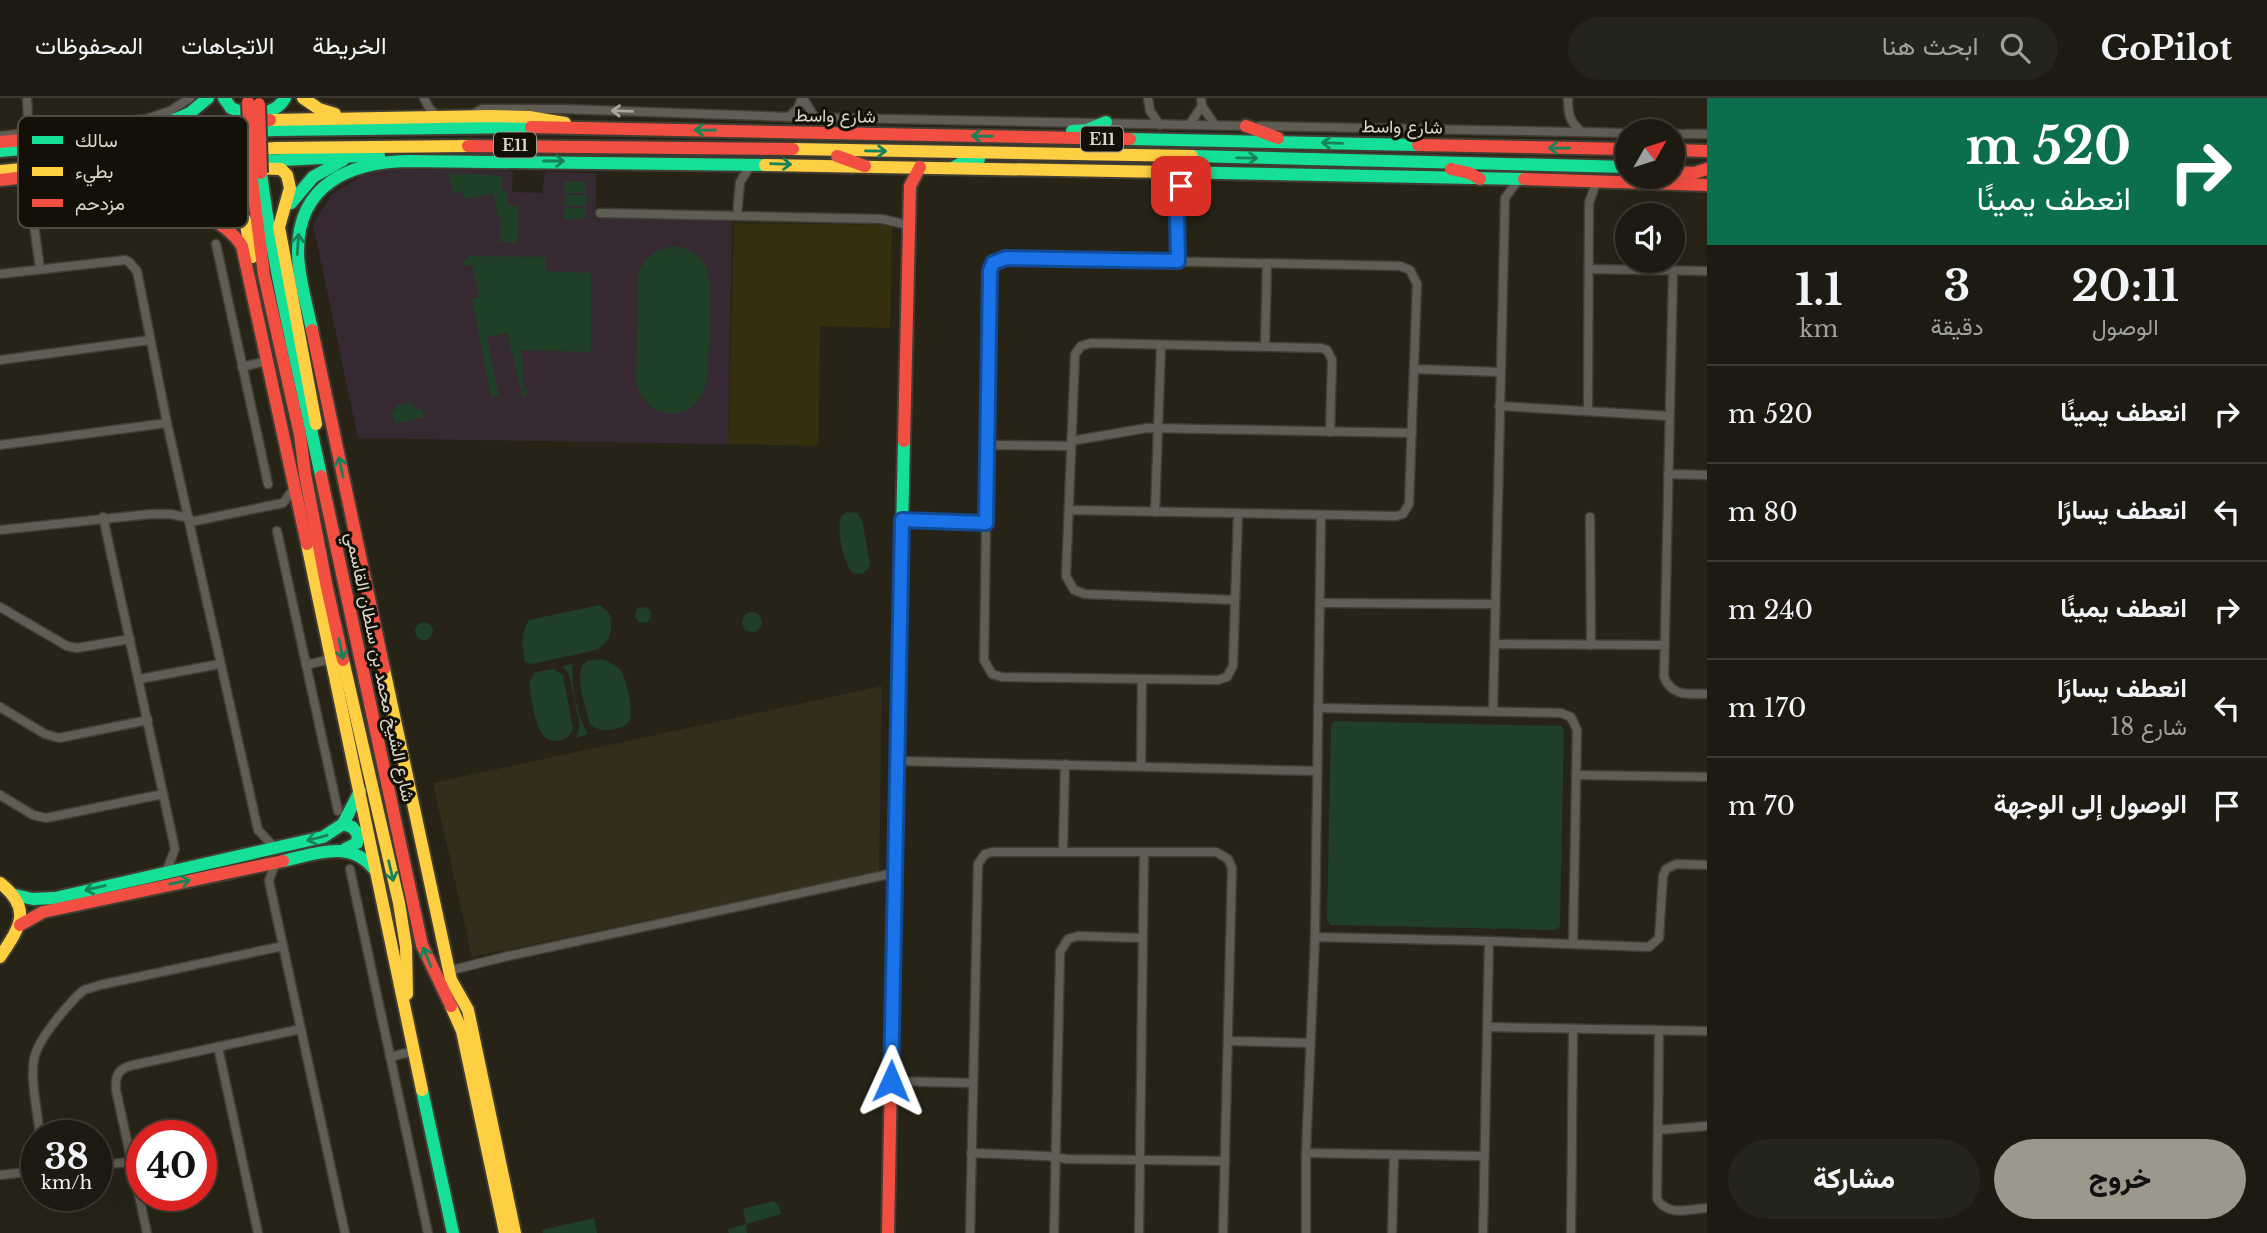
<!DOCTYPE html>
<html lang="ar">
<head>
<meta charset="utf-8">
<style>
  body { margin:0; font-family:"Libre Baskerville",Vazirmatn,serif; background:#25241a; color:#f1f3f6; direction:rtl; height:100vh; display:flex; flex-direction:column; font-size:26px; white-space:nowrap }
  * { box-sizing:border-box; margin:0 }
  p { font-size:23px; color:#a0a19f }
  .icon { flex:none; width:38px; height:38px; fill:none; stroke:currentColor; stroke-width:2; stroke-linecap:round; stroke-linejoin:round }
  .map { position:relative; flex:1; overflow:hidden; direction:ltr }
  .side { display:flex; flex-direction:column; background:#1d1b11; width:560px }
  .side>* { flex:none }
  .banner { background:#0b6e4f; color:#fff; overflow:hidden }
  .needle { width:46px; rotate:51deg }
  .tools { position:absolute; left:1615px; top:21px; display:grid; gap:14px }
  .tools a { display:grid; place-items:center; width:70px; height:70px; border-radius:50%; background:#1d1b11; box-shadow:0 7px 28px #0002,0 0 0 2px #3b3931; font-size:35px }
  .speed { position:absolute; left:21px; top:1022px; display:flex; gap:14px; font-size:35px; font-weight:700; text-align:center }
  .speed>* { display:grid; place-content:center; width:91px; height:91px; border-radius:50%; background:#1d1b11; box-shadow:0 7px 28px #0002,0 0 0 2px #3b3931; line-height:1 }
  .speed small { font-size:18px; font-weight:400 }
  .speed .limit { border:10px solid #d22; background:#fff; color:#111 }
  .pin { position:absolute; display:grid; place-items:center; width:60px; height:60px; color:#fff; margin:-30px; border-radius:14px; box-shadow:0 4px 10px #0006 }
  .me { position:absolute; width:77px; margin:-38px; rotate:1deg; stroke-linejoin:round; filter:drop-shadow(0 0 5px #0008) }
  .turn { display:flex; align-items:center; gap:24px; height:147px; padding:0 21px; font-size:32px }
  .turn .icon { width:91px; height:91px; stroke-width:2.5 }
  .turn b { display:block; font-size:49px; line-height:60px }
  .eta { display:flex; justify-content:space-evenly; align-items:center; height:119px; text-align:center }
  .eta b { font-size:42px; font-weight:800; line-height:49px }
  .action { display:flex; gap:14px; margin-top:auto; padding:14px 21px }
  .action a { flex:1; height:80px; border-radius:42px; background:#9c988b; color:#111; font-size:28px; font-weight:800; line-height:80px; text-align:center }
  .action a+a { background:#25241a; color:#f1f3f6 }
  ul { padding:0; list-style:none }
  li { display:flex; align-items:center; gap:21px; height:98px; padding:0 21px; border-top:2px solid #3b3931 }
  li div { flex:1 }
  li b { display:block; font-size:26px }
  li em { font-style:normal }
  header { display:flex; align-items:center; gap:42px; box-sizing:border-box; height:98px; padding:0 35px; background:#1d1b11; border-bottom:2px solid #3b3931 }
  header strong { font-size:33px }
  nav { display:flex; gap:38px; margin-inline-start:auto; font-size:24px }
  .search { width:490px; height:63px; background:#25241a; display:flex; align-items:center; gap:18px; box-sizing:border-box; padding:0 24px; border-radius:38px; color:#a0a19f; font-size:26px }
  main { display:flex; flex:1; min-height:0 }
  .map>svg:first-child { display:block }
</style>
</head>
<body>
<header>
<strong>GoPilot</strong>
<div class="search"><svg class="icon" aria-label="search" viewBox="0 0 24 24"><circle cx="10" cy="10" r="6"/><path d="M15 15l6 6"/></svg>ابحث هنا</div>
<nav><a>الخريطة</a><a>الاتجاهات</a><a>المحفوظات</a></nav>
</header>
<main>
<section class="side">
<div class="banner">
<div class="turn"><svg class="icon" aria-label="right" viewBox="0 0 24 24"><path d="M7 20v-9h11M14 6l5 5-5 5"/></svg><div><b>520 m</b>انعطف يمينًا</div></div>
</div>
<div class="eta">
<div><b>20:11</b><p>الوصول</p></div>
<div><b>3</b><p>دقيقة</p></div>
<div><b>1.1</b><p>km</p></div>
</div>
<ul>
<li><svg class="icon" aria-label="right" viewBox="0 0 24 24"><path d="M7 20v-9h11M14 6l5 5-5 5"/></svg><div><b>انعطف يمينًا</b></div><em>520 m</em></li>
<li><svg class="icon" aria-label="left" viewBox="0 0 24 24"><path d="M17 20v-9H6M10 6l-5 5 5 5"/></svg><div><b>انعطف يسارًا</b></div><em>80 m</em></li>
<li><svg class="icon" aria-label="right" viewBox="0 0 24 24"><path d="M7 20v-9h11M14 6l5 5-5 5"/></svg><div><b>انعطف يمينًا</b></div><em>240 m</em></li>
<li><svg class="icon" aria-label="left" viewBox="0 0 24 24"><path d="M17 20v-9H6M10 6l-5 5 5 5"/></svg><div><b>انعطف يسارًا</b><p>شارع 18</p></div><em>170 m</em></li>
<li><svg class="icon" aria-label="arrive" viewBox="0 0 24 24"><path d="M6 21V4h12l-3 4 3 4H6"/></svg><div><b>الوصول إلى الوجهة</b></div><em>70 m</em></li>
</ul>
<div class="action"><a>خروج</a><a>مشاركة</a></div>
</section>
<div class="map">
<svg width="1707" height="1135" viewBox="0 0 1707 1135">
  <rect width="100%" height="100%" fill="#272417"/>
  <!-- commercial -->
  <path fill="#372932" d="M373,71L513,73L512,94L542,95L545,74L596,75V119L732,122L728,346L358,340L313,126L332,96Z"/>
  <!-- industrial -->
  <path fill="#332d1c" d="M882,588L879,773L472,859L433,685Z"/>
  <!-- green -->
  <g fill="#1f3f26">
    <path d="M449,75L502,78L501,92L508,93V107L518,108L517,145L500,144L501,120L498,119L493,96L465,101L463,95L452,94Z"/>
    <path d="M565,83L586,84V95H564Z"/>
    <path d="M565,97H587L586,108H564Z"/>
    <rect x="564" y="110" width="22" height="11"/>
    <path d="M673,148C687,150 698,155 705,167C715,185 708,260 707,283C696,326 649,327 636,285L638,176C645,159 655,151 673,148Z"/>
    <path d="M470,158L546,159V173L591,175V254L522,252L523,292H529V295L523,299L507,235L487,239L499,298L491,300L472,201L479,199L472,167L463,168L464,163Z"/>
    <path d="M412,304L415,312L422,311L424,319L398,325L395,324L391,313L396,312L395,308Z"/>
    <path d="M847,414L857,415L862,422L870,465L868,471L862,476L853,475C843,465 836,431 841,418Z"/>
    <path d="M600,507L610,516C613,533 611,543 596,552L532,566L525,564C522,549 520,535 529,522Z"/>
    <circle cx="643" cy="517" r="8"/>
    <circle cx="752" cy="524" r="10"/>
    <circle cx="424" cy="533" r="9"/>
    <path d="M602,561C609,564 616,567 621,573C626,580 634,615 630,622C622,634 598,635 590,626C586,612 573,574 585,565C589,561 596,562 602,561Z"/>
    <path d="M573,566C570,584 578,621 588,636L576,640L580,628L569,576L562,568Z"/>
    <path d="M553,571L563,577L573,631C569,639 565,642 556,643C534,644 532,600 529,584L535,574Z"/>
    <path d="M1335,623L1561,628L1564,632L1560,828L1556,832L1330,827L1327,822L1331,627Z"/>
    <path d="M774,1103L779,1108L781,1116L746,1126L747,1135H729L728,1131L746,1126L743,1111Z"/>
    <path d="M594,1120L597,1135H543L542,1132Z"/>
  </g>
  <!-- sand -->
  <path fill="#352e0f" d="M734,125L892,127L890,230L820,228L818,348L728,346Z"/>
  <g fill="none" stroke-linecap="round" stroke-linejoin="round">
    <!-- street casing -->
    <g stroke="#413d33" stroke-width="11">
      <g id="street">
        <path d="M424,0L429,10L438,19"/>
        <path d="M803,0L815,20"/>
        <path d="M1148,0L1150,13L1160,27"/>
        <path d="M1201,0L1202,8L1215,27"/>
        <path d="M1568,0C1568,15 1569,24 1582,34"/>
        <path d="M471,17L482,11H563L789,19L1247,28"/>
        <path d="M789,19L798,10L802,0"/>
        <path d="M1189,27L1202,8"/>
        <path d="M1260,28L1628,35"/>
        <path d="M19,36L28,21L27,0"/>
        <path d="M1673,36H1707"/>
        <path d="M0,38L146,21L170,13L190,0"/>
        <path d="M38,79L30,97L40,171"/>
        <path d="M17,81L30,97"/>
        <path d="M600,115L882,121L908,127"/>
        <path d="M737,117L740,84L752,65"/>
        <path d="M216,146L268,386"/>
        <path d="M1178,163L1179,92L1193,75"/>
        <path d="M1589,171L1707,173"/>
        <path d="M1673,173L1664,579C1672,599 1689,596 1707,596"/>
        <path d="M0,176L125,162L129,164L137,173L167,325L258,732L275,750"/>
        <path d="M1265,249L1267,165"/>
        <path d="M0,262L150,242"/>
        <path d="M242,269L267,263"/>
        <path d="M1414,271L1500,274"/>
        <path d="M1499,308L1669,318"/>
        <path d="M1588,313L1589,105L1597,82"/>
        <path d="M1071,343L1147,330L1412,335"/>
        <path d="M0,347L167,325"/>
        <path d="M987,347L1071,348"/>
        <path d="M1668,376L1707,377"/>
        <path d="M1069,412L1396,418L1403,416L1409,406L1417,186L1410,172L1400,168L1005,160L993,165L990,173L984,562L992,576L1002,579L1218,582L1227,579L1233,568L1238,415"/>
        <path d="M1155,414L1161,247"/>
        <path d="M103,419L175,751L166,774"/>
        <path d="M1590,419L1591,547"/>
        <path d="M902,422L986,425"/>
        <path d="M190,424L283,405L295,389"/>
        <path d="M0,432L151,416H170L189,420"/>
        <path d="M277,433L338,713"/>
        <path d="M1235,502L1085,496L1074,492L1066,478L1075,256L1081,248L1091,245L1321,250L1327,252L1332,262L1330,334"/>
        <path d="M1320,505L1495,506"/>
        <path d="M0,509L67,548L77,550L130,541"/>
        <path d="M1495,546L1665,547"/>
        <path d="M306,567L331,561"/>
        <path d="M140,581L220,566"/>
        <path d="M0,609L45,636L59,640L148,622"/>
        <path d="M1318,610L1561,615L1571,619L1577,632L1573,846"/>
        <path d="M1493,613L1505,100L1519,81"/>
        <path d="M898,663L1317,673"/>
        <path d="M1141,668L1142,581"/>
        <path d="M1576,677L1707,679"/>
        <path d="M0,697L33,717L46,720L163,696"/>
        <path d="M1063,754L1065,666"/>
        <path d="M279,764L273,771L269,783L345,1135"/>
        <path d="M350,771L428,1135"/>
        <path d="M1315,839L1489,843L1649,849L1659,840L1663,778L1666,771L1676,766L1707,767"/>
        <path d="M448,873L504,859L894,775"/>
        <path d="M1488,929L1707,933"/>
        <path d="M1659,933L1657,1101C1668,1119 1689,1111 1707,1110"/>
        <path d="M1228,943L1310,945"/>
        <path d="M218,949L258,1135"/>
        <path d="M390,959L414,953"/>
        <path d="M891,983L973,985"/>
        <path d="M1658,1032L1707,1028"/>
        <path d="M40,1038C38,1016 30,982 34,961C38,941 63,913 77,898L84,892L100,887L283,848"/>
        <path d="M971,1055L1047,1058L1067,1061L1225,1063"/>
        <path d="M1306,1055L1484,1058"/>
        <path d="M96,1067L132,1064"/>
        <path d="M0,1077L37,1073"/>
        <path d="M147,1135L116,992C115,980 117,972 129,968L301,931"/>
        <path d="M970,1135L978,766L985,756L992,754H1216L1228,761L1232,770L1223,1135"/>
        <path d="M1054,1135L1060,854L1068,841L1078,838L1143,840"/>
        <path d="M1139,1135L1144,754"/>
        <path d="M1306,1135V1055L1315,839L1321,417"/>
        <path d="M1392,1135L1394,1057"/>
        <path d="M1483,1135L1489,843"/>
        <path d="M1571,1135L1573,932"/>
      </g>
    </g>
    <!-- fast casing -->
    <g stroke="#413d33" stroke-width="16">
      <g id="fast">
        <path d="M224,0L231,10C249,18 274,19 285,0"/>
        <path d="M167,25L190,15L208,0"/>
        <path d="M1072,33L1087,32L1106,24"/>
        <path d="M1130,41L1418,47"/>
        <path d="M0,53L151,38L275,32L531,29"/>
        <path d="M1192,58L1628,69"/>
        <path d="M132,70L379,57"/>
        <path d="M952,70L965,63L979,61"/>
        <path d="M1169,74L1524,81"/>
        <path d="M261,75C274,178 300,277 321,378"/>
        <path d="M291,105L313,79L343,62"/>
        <path d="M312,232C307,207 298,179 298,153C298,86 350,64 408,63L765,67"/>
        <path d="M343,726L352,729L358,736L357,745L345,751"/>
        <path d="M283,763C315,756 350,741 374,771"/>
        <path d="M895,763L904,343"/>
        <path d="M15,797L33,801L55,800L323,739L343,726L360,693"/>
        <path d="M422,992L453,1135"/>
      </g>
    </g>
    <!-- slow casing -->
    <g stroke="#413d33" stroke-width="16">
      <g id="slow">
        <path d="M303,0L319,11L335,16"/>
        <path d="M270,22L491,18L529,19L565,25"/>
        <path d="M793,51L1192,58"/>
        <path d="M765,67L1169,74"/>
        <path d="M175,71L207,85L232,108"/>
        <path d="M0,73L156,58L276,50L468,48"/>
        <path d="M1630,83L1639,79"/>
        <path d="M252,159L245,122L229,91L231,78L248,70L281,71L287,77L290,90L279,129L316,326"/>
        <path d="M307,446L422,992"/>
        <path d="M343,562L399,805L406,849L407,896"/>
        <path d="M384,571L451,882L468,912L515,1135"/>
        <path d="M0,785C33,811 20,829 0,859"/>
        <path d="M451,908L462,933L505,1135"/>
      </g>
    </g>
    <!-- jam casing -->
    <g stroke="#413d33" stroke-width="16">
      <g id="jam">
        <path d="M1246,28L1278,40"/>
        <path d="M531,29L1130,41"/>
        <path d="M0,44L155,29L270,22"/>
        <path d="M1418,47L1628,51"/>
        <path d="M468,48L793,51"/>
        <path d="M1673,52L1707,53"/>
        <path d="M837,58L865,68"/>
        <path d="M1451,71L1469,75L1480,81"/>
        <path d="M1673,74L1694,75L1707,71"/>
        <path d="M251,75L264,177L300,337L305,376L327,490L343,562"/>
        <path d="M1524,81L1707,87"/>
        <path d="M0,82C39,78 110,63 146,78C166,86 184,101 201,113C216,124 232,132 242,148L307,446"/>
        <path d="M312,232L384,571"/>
        <path d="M904,343L910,88L920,69"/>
        <path d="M321,378L422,847L451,908"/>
        <path d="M20,827L43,814L283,763"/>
        <path d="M888,1135L895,763"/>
      </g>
    </g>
    <!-- street -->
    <use href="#street" stroke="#605d54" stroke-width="8"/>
    <!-- fast -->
    <use href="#fast" stroke="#16e098" stroke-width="12"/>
    <!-- slow -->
    <use href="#slow" stroke="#ffcf43" stroke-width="12"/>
    <!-- jam -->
    <use href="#jam" stroke="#f24e42" stroke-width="12"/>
    <!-- jam-bridge casing -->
    <g stroke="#413d33" stroke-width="16" stroke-linecap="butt">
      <g id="jam-bridge">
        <path d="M248,4L251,75"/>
        <path d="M259,6L261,75"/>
      </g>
    </g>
    <!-- jam-bridge -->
    <use href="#jam-bridge" stroke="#f24e42" stroke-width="12"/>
  </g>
  <!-- one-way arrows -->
  <defs><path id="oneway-shaft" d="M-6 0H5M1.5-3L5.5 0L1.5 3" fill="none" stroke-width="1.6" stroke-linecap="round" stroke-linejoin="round" transform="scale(1.75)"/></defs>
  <use stroke="#aaa69a" href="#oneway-shaft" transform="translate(622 13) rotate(-178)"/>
  <g stroke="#158257">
    <use href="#oneway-shaft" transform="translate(705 32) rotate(-179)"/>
    <use href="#oneway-shaft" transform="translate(982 38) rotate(-179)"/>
    <use href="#oneway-shaft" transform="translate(1332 45) rotate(-178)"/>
    <use href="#oneway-shaft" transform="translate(1559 50) rotate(-179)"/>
    <use href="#oneway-shaft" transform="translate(876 53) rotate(1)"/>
    <use href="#oneway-shaft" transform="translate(1247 60) rotate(1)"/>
    <use href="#oneway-shaft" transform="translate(554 63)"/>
    <use href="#oneway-shaft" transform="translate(781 66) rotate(2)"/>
    <use href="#oneway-shaft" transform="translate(298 146) rotate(-86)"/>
    <use href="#oneway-shaft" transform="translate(341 369) rotate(-102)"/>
    <use href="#oneway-shaft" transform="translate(341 551) rotate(78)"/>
    <use href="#oneway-shaft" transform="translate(317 740) rotate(165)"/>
    <use href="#oneway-shaft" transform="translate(391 773) rotate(77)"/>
    <use href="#oneway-shaft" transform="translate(180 784) rotate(-12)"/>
    <use href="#oneway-shaft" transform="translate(95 790) rotate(167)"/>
    <use href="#oneway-shaft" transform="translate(427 859) rotate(-112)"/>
  </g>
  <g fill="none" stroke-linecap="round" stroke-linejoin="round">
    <!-- route casing -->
    <g stroke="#114b97" stroke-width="18">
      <path id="route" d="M891,983L902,422L986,425L990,173L993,165L1006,160L1178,163L1177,115L1181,88"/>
    </g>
    <!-- route -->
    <use href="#route" stroke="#1a73e8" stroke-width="12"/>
  </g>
  <g text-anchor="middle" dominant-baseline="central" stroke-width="6" stroke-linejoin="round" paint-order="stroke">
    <!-- shield labels -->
    <g fill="#131007" stroke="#9f9b8f" stroke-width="2">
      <rect x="1081" y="28.5" width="42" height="25" rx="5"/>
      <rect x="494" y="34.5" width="42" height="25" rx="5"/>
    </g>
    <g font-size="16" font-weight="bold" fill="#dbd6c9">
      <text x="1102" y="41">E11</text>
      <text x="515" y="47">E11</text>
    </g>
    <!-- street labels -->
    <g font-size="18" fill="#dbd6c9" stroke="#131007">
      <text transform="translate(835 18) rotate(1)">شارع واسط</text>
      <text transform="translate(1402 29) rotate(1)">شارع واسط</text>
      <text transform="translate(380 569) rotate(78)">شارع الشيخ محمد بن سلطان القاسمي</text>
    </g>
  </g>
  <!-- legend -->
  <rect x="18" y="18" width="230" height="112" rx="10" fill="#131007" stroke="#4f4b41" stroke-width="2"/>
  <rect x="32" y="38" width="31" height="8" fill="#16e098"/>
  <rect x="32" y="69" width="31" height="9" fill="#ffcf43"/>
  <rect x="32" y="101" width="31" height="8" fill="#f24e42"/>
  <g font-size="19" fill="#dbd6c9">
    <text x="75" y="49">سالك</text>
    <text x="75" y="80">بطيء</text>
    <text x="75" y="112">مزدحم</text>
  </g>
</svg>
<div class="tools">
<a><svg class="needle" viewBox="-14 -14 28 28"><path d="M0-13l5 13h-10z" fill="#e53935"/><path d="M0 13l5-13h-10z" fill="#a0a19f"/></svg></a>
<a><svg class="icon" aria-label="sound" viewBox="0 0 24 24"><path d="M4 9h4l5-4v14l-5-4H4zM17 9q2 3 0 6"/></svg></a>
</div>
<div class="speed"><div>38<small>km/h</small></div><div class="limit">40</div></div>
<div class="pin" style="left:1181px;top:88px;background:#d93025"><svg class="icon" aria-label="arrive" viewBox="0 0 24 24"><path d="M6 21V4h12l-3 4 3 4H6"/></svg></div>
<svg class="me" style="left:891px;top:983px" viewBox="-20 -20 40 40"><path d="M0-17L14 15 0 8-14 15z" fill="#1a73e8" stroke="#fff" stroke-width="4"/></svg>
</div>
</main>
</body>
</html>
